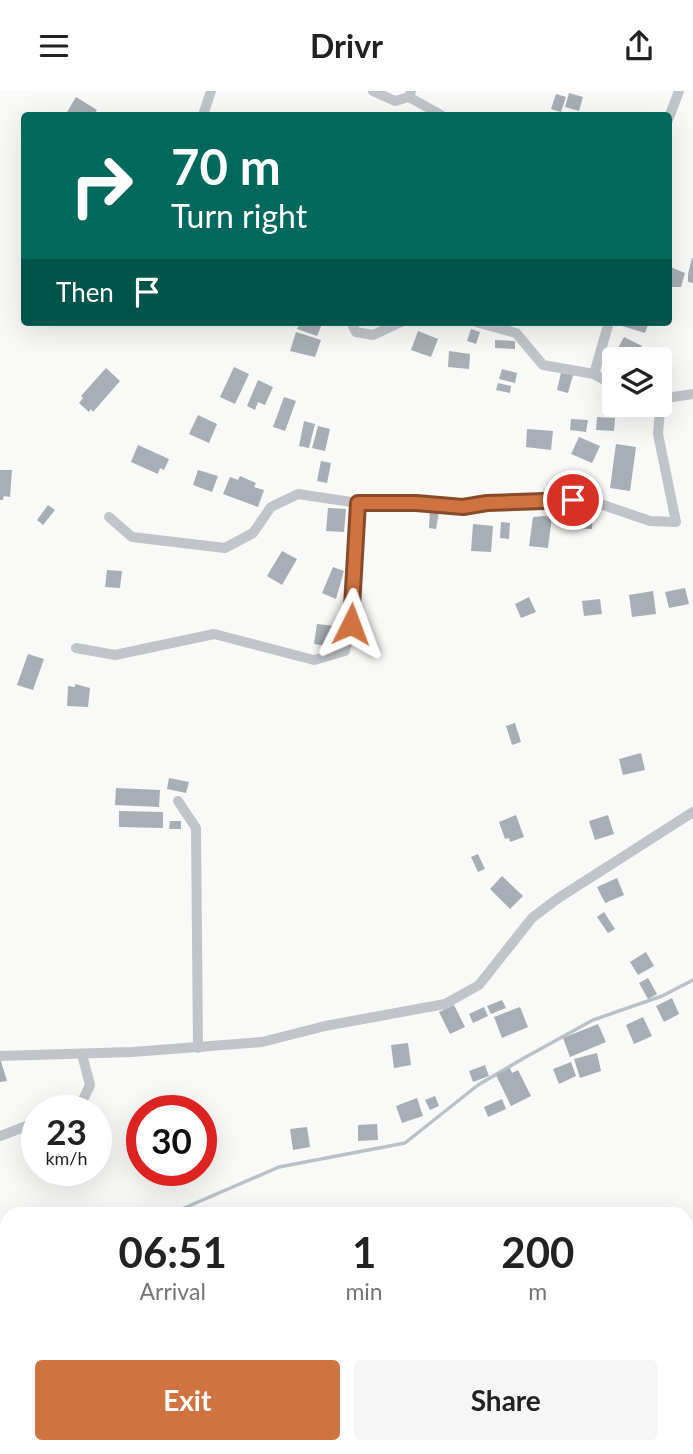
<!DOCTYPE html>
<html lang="en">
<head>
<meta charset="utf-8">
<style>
  body { margin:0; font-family:Lato,sans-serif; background:#f6f6f6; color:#222; height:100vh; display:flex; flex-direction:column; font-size:26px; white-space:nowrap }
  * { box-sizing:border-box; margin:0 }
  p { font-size:23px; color:#767676 }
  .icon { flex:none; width:38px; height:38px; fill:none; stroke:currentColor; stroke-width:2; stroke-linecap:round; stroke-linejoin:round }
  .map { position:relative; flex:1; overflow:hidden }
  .details { position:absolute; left:0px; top:1116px; width:693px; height:247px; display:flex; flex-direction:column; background:#fff; border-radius:21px 21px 0 0; box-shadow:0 7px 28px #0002 }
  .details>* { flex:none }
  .hud { position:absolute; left:21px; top:21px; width:651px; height:214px; border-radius:7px; box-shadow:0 7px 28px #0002; background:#00695c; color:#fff; overflow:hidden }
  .tools { position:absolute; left:602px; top:256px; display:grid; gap:14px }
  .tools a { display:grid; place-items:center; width:70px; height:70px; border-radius:7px; background:#fff; box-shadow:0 7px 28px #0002; font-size:35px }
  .speed { position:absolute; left:21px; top:1004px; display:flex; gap:14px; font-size:35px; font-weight:700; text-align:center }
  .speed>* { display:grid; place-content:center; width:91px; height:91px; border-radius:50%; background:#fff; box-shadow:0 7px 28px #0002; line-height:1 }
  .speed small { font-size:18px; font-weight:400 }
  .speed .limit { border:10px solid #d22; background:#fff; color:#111 }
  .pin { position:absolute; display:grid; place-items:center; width:60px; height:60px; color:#fff; margin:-30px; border:4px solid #fff; border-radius:50%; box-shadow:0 2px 7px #0007 }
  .me { position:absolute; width:77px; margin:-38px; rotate:3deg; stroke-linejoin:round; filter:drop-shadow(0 0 5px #0008) }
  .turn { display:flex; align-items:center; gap:24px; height:147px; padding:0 35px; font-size:32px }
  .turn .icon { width:91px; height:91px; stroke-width:2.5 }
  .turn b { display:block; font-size:49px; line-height:60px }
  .then { display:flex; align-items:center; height:66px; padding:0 35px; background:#0003; gap:14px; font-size:26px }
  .eta { display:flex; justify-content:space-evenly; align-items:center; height:119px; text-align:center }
  .eta b { font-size:42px; font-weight:700; line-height:49px }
  .action { display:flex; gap:14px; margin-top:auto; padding:14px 35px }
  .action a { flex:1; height:80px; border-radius:7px; background:#cf7341; color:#fff; font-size:28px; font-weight:700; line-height:80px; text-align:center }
  .action a+a { background:#f6f6f6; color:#222 }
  header { display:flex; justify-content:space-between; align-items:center; height:91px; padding:0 35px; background:#fff; font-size:32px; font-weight:700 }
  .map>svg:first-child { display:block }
</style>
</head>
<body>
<header><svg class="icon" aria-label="menu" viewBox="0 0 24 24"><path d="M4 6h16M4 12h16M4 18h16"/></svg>Drivr<svg class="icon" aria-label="share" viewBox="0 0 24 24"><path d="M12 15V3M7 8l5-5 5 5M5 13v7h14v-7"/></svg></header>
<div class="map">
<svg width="693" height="1363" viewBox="0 0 693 1363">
  <rect width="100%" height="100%" fill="#f9f9f7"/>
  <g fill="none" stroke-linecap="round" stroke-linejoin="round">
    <!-- stream -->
    <g stroke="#bac2c7" stroke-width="3.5">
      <path d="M168,1124L279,1076L405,1052L478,994L524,967L593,929L662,905L693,889"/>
      <path d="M0,1215L7,1207"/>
    </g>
  </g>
  <!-- building -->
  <g fill="#a8aeb5">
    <path d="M569,2L583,6L579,20L565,16Z"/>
    <path d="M556,3L566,6L561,21L551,18Z"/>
    <path d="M76,6L97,19L94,24H72L67,21Z"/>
    <path d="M692,167H693V192L688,191V183Z"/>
    <path d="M668,175L685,182L681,196H668Z"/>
    <path d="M300,231H323L317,245L297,238Z"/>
    <path d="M624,231H649L645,242L622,235Z"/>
    <path d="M471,238L480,241L476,253L467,250Z"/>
    <path d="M418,240L438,248L431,266L411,259Z"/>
    <path d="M296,241L321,249L315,266L290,260Z"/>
    <path d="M624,246L642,255L635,268H614V275L610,272Z"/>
    <path d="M495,249L515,250V258L495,257Z"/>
    <path d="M449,260L470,263L469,278L448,276Z"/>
    <path d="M234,276L249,283L235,313L220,306Z"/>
    <path d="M106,277L120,290L93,321L91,318L89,321L79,312L83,307L81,305Z"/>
    <path d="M502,278L517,282L515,292L499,288Z"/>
    <path d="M561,282L573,284L568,302L557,299Z"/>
    <path d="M258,289L273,296L265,314L258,311L255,319L247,315Z"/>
    <path d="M498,292L511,295L510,302L496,299Z"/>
    <path d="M284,306L296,310L285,340L273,336Z"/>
    <path d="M198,324L217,333L209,352L189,343Z"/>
    <path d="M597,326L615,327L614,340L596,339Z"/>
    <path d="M571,328L588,329L586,341L570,339Z"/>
    <path d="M304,330L315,333L309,357L299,355Z"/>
    <path d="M318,335L330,338L325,360L312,357Z"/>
    <path d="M527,338L553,340L551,359L526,356Z"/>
    <path d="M579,346L600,355L592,372L571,363Z"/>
    <path d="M616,353L636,356L630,400L610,397Z"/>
    <path d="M138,354L169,368L164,379L160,377L158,383L131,371Z"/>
    <path d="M321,370L331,372L327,392L317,390Z"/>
    <path d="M0,379H12L10,406L4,405L3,409H0Z"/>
    <path d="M198,379L218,385L212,401L193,394Z"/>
    <path d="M240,385L256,392L254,396L264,399L258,416L223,403L230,386L238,389Z"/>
    <path d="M48,414L55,419L43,434L37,429Z"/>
    <path d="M328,417L346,418L344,441L326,440Z"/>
    <path d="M571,419L593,420L592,438L570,437Z"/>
    <path d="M430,420L439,421L436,438L429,437Z"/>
    <path d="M544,425L552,426L548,457L529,455L533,426Z"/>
    <path d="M501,431L510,432L509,448L500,447Z"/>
    <path d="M473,433L493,435L491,461L471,460Z"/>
    <path d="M282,460L297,468L282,494L267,485Z"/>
    <path d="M333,476L344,480L336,508L322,502Z"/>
    <path d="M107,479L122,480L120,497L105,496Z"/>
    <path d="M685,497L689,513L669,517L665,501Z"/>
    <path d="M653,500L656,523L632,526L629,504Z"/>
    <path d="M529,506L536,521L521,527L515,513Z"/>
    <path d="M600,508L602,523L584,525L582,510Z"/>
    <path d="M317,533L335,535L332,556L314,553Z"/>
    <path d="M28,563L44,568L33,599L17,594Z"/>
    <path d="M75,593L90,597L88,616L67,615L68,595L75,596Z"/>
    <path d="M515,632L521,651L512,654L506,635Z"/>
    <path d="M641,662L645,679L623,684L619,668Z"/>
    <path d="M169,687L189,691L186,702L167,698Z"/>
    <path d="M116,697L160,699L159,716L115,714Z"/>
    <path d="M119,720L163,721V737L119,736Z"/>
    <path d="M516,724L524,746L510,751L509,747L505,748L499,731Z"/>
    <path d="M608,724L614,743L595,749L589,730Z"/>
    <path d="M170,730H181V738H169Z"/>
    <path d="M478,763L485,778L478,781L471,766Z"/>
    <path d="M502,785L523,805L510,818L490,798Z"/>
    <path d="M617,787L624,804L605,812L597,796Z"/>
    <path d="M604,821L615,838L608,842L597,826Z"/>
    <path d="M646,861L654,875L638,884L630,871Z"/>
    <path d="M648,887L657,903L648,908L639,892Z"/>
    <path d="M672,907L679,923L664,931L656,915Z"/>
    <path d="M502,909L506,917L491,923L487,915Z"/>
    <path d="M454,914L465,936L450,943L439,921Z"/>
    <path d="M484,916L488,925L473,932L469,923Z"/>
    <path d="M520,916L528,936L502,947L494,926Z"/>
    <path d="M643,926L652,945L634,953L626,934Z"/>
    <path d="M598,933L606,951L570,966L563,947Z"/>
    <path d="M408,952L411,974L394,977L391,954Z"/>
    <path d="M597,962L601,980L580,987L574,968Z"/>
    <path d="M0,967L7,990L0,991Z"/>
    <path d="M571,971L576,985L559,993L553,978Z"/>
    <path d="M485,974L489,985L473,991L469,980Z"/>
    <path d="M510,977L512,982L518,979L531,1005L511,1015L496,984Z"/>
    <path d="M435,1005L439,1015L430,1019L425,1009Z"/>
    <path d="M417,1007L423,1025L402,1032L396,1015Z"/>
    <path d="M502,1008L506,1018L488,1026L484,1016Z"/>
    <path d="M377,1033L378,1049L358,1050V1034Z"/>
    <path d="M307,1036L310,1056L293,1059L290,1038Z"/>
  </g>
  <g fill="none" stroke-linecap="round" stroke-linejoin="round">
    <!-- minor -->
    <g stroke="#c1c4c8" stroke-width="10">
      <path d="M373,0L395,10L409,6L411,0"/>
      <path d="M409,6L441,24"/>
      <path d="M203,24L211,0"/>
      <path d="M668,29L679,0"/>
      <path d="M351,231L356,241L373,244L401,231"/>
      <path d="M476,231L516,242L543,274L594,283L614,294"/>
      <path d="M594,283L609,231"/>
      <path d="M660,308L693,303"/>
      <path d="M109,426L132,446L225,457L253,442L271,416L298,403L358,412L463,416L487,412L573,409L603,414L650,430L676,431L658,343L661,308"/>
      <path d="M76,557L115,564L214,543L314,569L345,560L351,533L358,412"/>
      <path d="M178,710L196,737L198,957"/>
      <path d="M0,965L132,961L262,951L325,935L445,913L479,894L532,827L557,808L693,721"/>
      <path d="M62,1020L82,1011L90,994L82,963"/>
      <path d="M0,1045L37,1031"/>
    </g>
  </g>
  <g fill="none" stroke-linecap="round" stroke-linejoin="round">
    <!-- route casing -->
    <g stroke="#874b2a" stroke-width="18">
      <path id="route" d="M351,533L358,412H416L463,416L487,412L573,409"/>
    </g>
    <!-- route -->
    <use href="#route" stroke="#cf7341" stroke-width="12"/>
  </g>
</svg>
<div class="tools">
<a><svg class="icon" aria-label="layers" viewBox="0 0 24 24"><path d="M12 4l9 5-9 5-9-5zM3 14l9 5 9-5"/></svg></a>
</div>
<div class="speed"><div>23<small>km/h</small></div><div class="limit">30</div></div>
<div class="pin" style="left:573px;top:409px;background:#d93025"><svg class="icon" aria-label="arrive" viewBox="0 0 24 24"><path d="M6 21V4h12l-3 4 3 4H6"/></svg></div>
<svg class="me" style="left:351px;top:533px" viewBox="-20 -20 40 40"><path d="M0-17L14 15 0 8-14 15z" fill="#cf7341" stroke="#fff" stroke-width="4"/></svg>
<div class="hud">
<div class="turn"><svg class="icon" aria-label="right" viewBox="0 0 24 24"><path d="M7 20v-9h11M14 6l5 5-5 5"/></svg><div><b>70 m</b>Turn right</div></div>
<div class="then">Then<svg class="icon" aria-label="arrive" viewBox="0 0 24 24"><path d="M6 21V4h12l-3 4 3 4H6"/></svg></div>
</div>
<section class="details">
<div class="eta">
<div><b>06:51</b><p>Arrival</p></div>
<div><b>1</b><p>min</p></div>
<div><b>200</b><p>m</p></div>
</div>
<div class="action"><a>Exit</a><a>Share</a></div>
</section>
</div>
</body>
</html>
